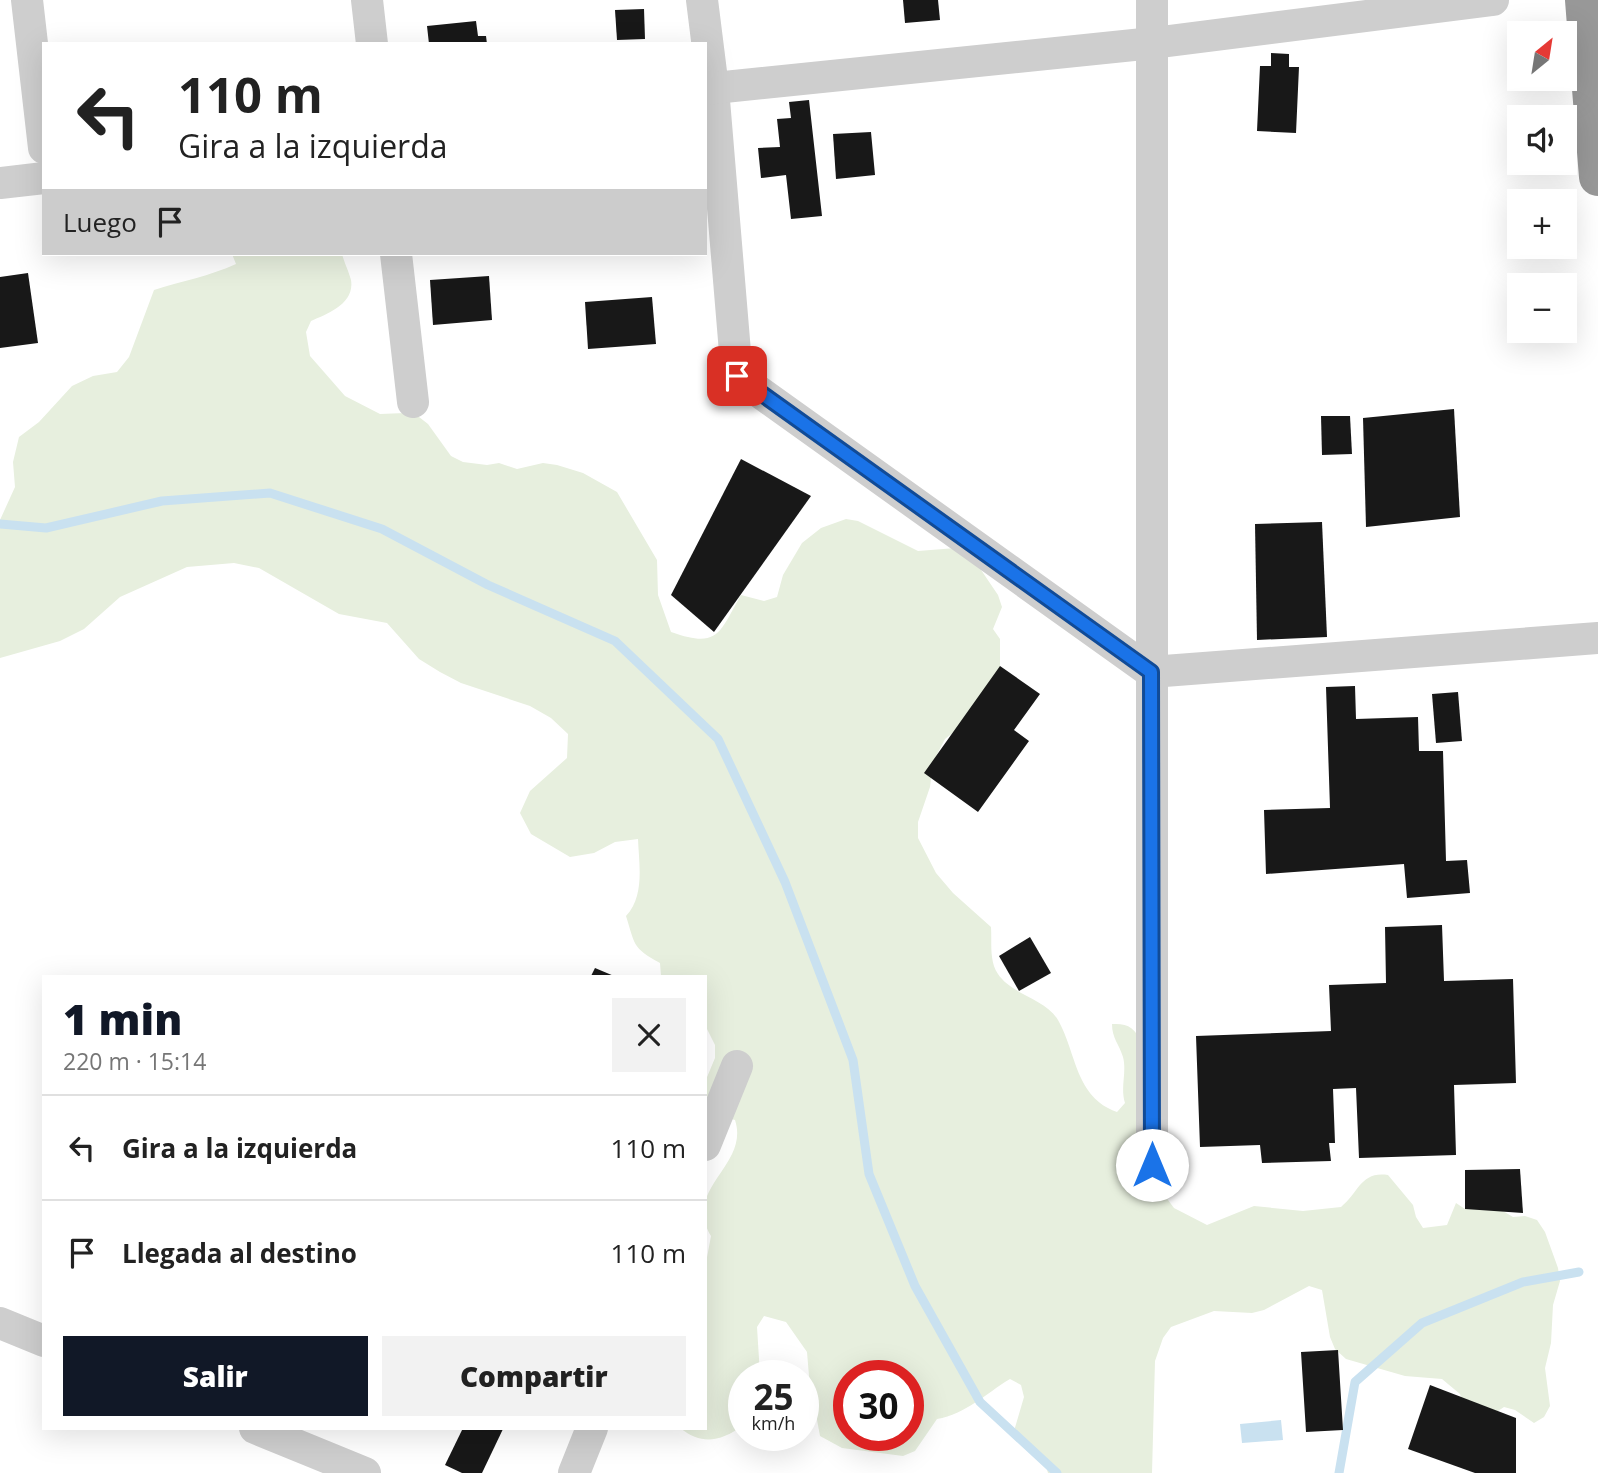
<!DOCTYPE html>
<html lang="es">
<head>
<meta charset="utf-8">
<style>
  body { margin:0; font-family:"Open Sans",sans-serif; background:#f2f2f2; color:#222; height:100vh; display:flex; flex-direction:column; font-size:26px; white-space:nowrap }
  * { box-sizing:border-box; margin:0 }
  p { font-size:23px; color:#767676 }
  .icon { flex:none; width:38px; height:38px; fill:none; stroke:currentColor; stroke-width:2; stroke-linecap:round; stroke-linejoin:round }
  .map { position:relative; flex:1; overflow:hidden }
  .sheet { position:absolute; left:42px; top:975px; width:665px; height:455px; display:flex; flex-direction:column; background:#fff; border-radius:0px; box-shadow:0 7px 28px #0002 }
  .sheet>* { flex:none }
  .top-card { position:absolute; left:42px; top:42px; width:665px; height:214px; border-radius:0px; box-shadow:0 7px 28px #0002; background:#fff; color:#222; overflow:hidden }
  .needle { width:46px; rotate:30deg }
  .controls { position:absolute; left:1507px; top:21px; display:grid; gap:14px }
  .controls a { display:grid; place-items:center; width:70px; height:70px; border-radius:0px; background:#fff; box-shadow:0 7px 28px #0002; font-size:35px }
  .speed { position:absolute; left:728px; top:1360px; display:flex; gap:14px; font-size:35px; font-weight:700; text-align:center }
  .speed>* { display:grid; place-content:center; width:91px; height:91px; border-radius:50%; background:#fff; box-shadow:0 7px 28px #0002; line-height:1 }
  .speed small { font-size:18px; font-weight:400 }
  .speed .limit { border:10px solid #d22; background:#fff; color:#111 }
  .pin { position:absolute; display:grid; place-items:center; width:60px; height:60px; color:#fff; margin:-30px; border-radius:14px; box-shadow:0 4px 10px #0006 }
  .me { position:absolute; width:77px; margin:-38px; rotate:0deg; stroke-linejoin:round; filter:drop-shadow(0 0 5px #0008) }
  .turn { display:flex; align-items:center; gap:24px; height:147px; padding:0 21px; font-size:32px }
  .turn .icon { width:91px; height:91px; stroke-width:2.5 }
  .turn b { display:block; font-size:49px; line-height:60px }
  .then { display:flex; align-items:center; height:66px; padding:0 21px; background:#0003; gap:14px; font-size:26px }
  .round { display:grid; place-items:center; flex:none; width:74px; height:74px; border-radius:0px; background:#f2f2f2 }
  .head { display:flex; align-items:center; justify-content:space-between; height:119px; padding:0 21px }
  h1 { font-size:42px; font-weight:800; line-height:52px; color:#111827 }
  .primary-button { display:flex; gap:14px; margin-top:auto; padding:14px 21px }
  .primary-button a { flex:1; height:80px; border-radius:0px; background:#111827; color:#fff; font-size:28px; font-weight:800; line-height:80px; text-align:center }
  .primary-button a+a { background:#f2f2f2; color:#222 }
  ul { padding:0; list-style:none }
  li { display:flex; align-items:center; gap:21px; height:105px; padding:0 21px; border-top:2px solid #e0e0e0 }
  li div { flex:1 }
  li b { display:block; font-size:26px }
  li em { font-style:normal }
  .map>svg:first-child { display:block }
</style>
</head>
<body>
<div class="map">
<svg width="1598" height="1473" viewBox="0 0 1598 1473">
  <rect width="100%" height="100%" fill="#fff"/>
  <!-- green -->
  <path fill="#e7efde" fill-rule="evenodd" d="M232,254H342C344,262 349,272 351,280C355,304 327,314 311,321L306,332L310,356L345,396L380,414L405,413L419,417L428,424L451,456L463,462L487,465L499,463L517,469L543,463L557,465L583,473L617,492L657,560L658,595L671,632C719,649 719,633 741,595L764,601L777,597L783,575L802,543L821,528L846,519L858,521L918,551L956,548L975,561L998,595L1002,607L993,629L1000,639V676L964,724L945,739L933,762L930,787L918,822V838L936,873L953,893L991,927C992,943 989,961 998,974C1012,995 1046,999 1058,1020C1077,1054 1075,1097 1117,1112L1125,1103C1120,1088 1127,1072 1123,1057C1119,1044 1112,1038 1112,1024C1128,1023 1135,1028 1141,1042L1147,1144L1136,1166L1135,1178L1159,1188L1174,1208L1207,1225L1254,1206L1303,1211L1341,1207C1359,1192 1361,1171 1388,1175L1413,1205L1416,1217L1423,1228L1447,1225L1456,1203L1465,1209L1491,1204L1513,1217L1525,1216L1537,1220L1545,1232L1558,1268L1560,1281L1553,1305L1551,1343L1545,1368L1550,1406L1544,1417L1534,1423L1515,1410L1504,1407L1483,1421L1464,1406L1460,1394L1442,1379L1405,1376L1346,1359L1335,1349L1330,1337L1322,1290L1309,1286L1264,1310L1252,1313L1214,1311L1171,1327L1163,1338L1155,1361L1152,1473H1048C1044,1453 1025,1447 1014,1431L1024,1397L1021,1385L1010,1379C985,1394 966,1414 937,1419L915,1451L903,1456L842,1448L820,1436L809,1376L807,1352L786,1322L764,1316L757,1327L760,1375L744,1376L743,1426C720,1441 703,1446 680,1428H705V1268L711,1236C682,1188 750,1166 735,1120L723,1117L705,1100V1082L715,1058V1045L705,1025V976H661L660,963C632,948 635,944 626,916C645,896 639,864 638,839L615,842L594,853L570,857L531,834L520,813L530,791L567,758L568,734L551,718L530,706L461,683L440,672L419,659L387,623L339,614L259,568L234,563L187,567L120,597L84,629L60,641L0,658V520L15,487L13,462L19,437L39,422L72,386L93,376L117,372L129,357L154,290C182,281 210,276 236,264ZM849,1376H908V1435H849Z"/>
  <!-- water -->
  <path fill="#c9e1f0" d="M1281,1420L1283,1440L1242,1443L1240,1424Z"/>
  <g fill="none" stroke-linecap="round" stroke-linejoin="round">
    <!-- stream -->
    <g stroke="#c9e1f0" stroke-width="9">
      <path d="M0,524L46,528L162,501L270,493L382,529L488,585L615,641L718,739L785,882L853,1060L869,1174L915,1286L980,1402L1057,1473"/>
      <path d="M1339,1473L1355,1382L1422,1323L1523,1282L1579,1272"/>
    </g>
  </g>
  <!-- building -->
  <g fill="#181818">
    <path d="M903,0H938L940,20L905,23Z"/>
    <path d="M644,9L645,39L617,40L615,10Z"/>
    <path d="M476,21L478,36H486L487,44H429L427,26Z"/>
    <path d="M1271,53L1289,54V67H1299L1296,133L1257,131L1260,66H1271Z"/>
    <path d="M809,100L822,216L791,219L786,175L761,178L758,148L780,147L777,119L791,118L789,102Z"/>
    <path d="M871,132L875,175L836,179L833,134Z"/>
    <path d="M28,273L38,343L0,348V277Z"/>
    <path d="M489,276L492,320L433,325L430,280Z"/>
    <path d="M652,297L656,344L588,349L585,302Z"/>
    <path d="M1454,409L1460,517L1366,527L1363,418Z"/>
    <path d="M1321,416H1350L1352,454L1322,455Z"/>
    <path d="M741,459L811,496L714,632L671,595Z"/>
    <path d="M1322,522L1327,637L1257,640L1255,524Z"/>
    <path d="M1000,666L1040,694L1014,730L1029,741L978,812L924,773Z"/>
    <path d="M1355,686L1356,719L1418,717L1419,751H1443L1446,861L1467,860L1470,893L1407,898L1404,864L1266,874L1264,810L1330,808L1326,687Z"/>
    <path d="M1458,692L1462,741L1436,743L1432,694Z"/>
    <path d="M1442,925L1444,981L1513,979L1516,1083L1454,1085L1456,1155L1359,1158L1356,1088L1333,1089L1335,1143H1329L1331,1161L1262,1163L1260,1145L1200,1147L1196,1036L1331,1031L1329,985L1386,983L1385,927Z"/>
    <path d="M1030,937L1051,973L1019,991L999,956Z"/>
    <path d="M595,968L614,976H591Z"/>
    <path d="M1520,1169L1523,1213L1465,1209V1170Z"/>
    <path d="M1338,1350L1343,1430L1306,1432L1301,1352Z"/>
    <path d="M1430,1385L1516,1418V1473H1475L1408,1449Z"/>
    <path d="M463,1428L503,1429L482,1473H462L445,1465Z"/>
  </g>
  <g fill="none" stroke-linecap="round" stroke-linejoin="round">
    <!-- street -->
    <g stroke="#cecece" stroke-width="32">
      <path d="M27,0L44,148"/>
      <path d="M367,0L372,44"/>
      <path d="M702,0L713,88L737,376L1151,672L1598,638"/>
      <path d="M705,89L1153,43L1493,0"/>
      <path d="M0,183L44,178"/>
      <path d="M396,254L413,402"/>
      <path d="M705,1145L737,1066"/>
      <path d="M1152,1165V0"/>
      <path d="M0,1323L44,1341"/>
      <path d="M255,1428L365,1473"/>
      <path d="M574,1473L592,1428"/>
    </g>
    <!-- highway -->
    <path stroke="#989898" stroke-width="38" d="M1584,0L1598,177"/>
  </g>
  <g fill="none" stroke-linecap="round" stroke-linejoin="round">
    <!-- route casing -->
    <g stroke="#114b97" stroke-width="18">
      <path id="route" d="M737,376L1151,672L1152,1165"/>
    </g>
    <!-- route -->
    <use href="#route" stroke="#1a73e8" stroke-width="12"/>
  </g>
</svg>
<div class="controls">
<a><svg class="needle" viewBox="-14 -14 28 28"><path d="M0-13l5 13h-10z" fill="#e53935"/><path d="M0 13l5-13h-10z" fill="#767676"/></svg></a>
<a><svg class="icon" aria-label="sound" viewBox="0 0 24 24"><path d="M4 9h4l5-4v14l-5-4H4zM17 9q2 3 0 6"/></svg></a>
<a>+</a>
<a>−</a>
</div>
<div class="speed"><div>25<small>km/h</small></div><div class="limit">30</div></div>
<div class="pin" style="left:737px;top:376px;background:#d93025"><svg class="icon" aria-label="arrive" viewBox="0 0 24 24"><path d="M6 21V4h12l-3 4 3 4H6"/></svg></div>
<svg class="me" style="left:1152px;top:1165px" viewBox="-20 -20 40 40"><circle r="19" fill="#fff"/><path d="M0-13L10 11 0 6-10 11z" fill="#1a73e8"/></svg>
<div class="top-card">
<div class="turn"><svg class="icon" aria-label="left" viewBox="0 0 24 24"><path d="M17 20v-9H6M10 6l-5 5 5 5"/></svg><div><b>110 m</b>Gira a la izquierda</div></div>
<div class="then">Luego<svg class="icon" aria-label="arrive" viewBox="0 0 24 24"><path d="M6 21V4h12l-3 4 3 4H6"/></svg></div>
</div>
<section class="sheet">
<div class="head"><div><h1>1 min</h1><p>220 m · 15:14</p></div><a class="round"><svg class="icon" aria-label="close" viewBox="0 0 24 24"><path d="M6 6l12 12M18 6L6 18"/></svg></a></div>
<ul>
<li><svg class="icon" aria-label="left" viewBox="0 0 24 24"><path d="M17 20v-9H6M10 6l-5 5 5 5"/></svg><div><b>Gira a la izquierda</b></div><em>110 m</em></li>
<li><svg class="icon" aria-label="arrive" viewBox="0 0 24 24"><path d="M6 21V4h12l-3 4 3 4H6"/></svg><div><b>Llegada al destino</b></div><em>110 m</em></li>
</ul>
<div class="primary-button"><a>Salir</a><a>Compartir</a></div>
</section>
</div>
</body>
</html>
